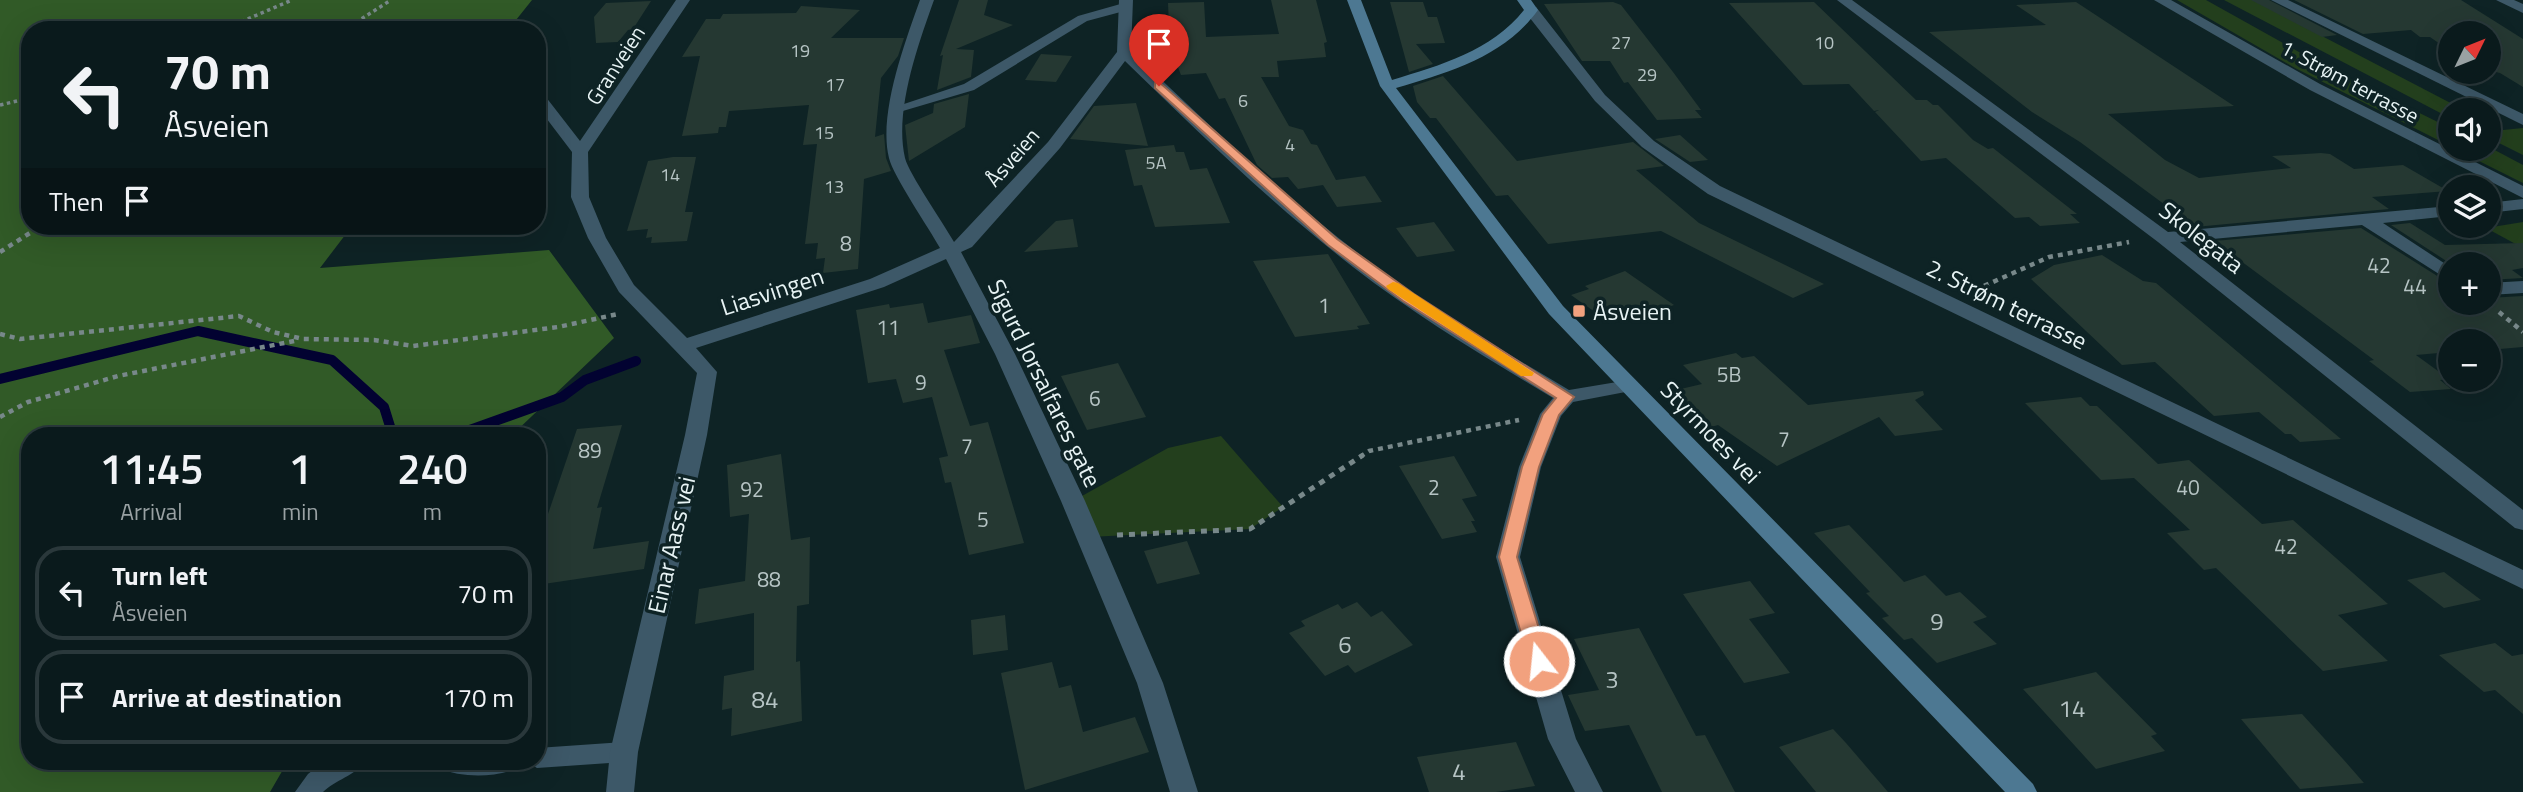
<!DOCTYPE html>
<html lang="en">
<head>
<meta charset="utf-8">
<style>
  body { margin:0; font-family:"Titillium Web",sans-serif; background:#132325; color:#f1f3f6; height:100vh; display:flex; flex-direction:column; font-size:26px; white-space:nowrap }
  * { box-sizing:border-box; margin:0 }
  p { font-size:23px; color:#99a1a3 }
  .icon { flex:none; width:38px; height:38px; fill:none; stroke:currentColor; stroke-width:2; stroke-linecap:round; stroke-linejoin:round }
  .map { position:relative; flex:1; overflow:hidden }
  .drawer { position:absolute; left:21px; top:427px; width:525px; height:343px; display:flex; flex-direction:column; background:#0a1a1c; border-radius:28px; box-shadow:0 7px 28px #0002,0 0 0 2px #2a383b }
  .drawer>* { flex:none }
  .banner { position:absolute; left:21px; top:21px; width:525px; height:214px; border-radius:28px; box-shadow:0 7px 28px #0002,0 0 0 2px #2a383b; background:#0a1a1c; color:#f1f3f6; overflow:hidden }
  .needle { width:46px; rotate:47deg }
  .fabs { position:absolute; left:2438px; top:21px; display:grid; gap:14px }
  .fabs a { display:grid; place-items:center; width:63px; height:63px; border-radius:50%; background:#0a1a1c; box-shadow:0 7px 28px #0002,0 0 0 2px #2a383b; font-size:35px }
  .pin { position:absolute; display:grid; place-items:center; width:60px; height:60px; color:#fff; margin:-72px -30px; border-radius:50% 50% 50% 0; rotate:-45deg; box-shadow:0 0 7px #0007 }
  .pin .icon { rotate:45deg }
  .me { position:absolute; width:77px; margin:-38px; rotate:344deg; stroke-linejoin:round; filter:drop-shadow(0 0 5px #0008) }
  .turn { display:flex; align-items:center; gap:24px; height:147px; padding:0 28px; font-size:32px }
  .turn .icon { width:91px; height:91px; stroke-width:2.5 }
  .turn b { display:block; font-size:49px; line-height:60px }
  .then { display:flex; align-items:center; height:66px; padding:0 28px; background:#0003; gap:14px; font-size:26px }
  .eta { display:flex; justify-content:space-evenly; align-items:center; height:119px; text-align:center }
  .eta b { font-size:42px; font-weight:600; line-height:49px }
  ul { padding:0; list-style:none }
  li { display:flex; align-items:center; gap:21px; height:94px; margin:0 14px 10px; padding:0 14px; border:4px solid #2a383b; border-radius:28px }
  li div { flex:1 }
  li b { display:block; font-size:26px }
  li em { font-style:normal }
  .map>svg:first-child { display:block }
</style>
</head>
<body>
<div class="map">
<svg width="2523" height="792" viewBox="0 0 2523 792">
  <rect width="100%" height="100%" fill="#0e2325"/>
  <!-- green -->
  <g fill="#233f1d">
    <path d="M2177,0H2206L2324,66L2450,128V146L2295,68Z"/>
    <path d="M2224,0H2271L2257,2L2464,110H2450V118Z"/>
    <path d="M2488,123L2503,130L2523,128V155L2489,138Z"/>
    <path d="M2489,147L2523,165V183L2455,149Z"/>
    <path d="M2523,222V248L2486,228Z"/>
    <path d="M1221,436L1283,507L1250,529L1089,537L1073,501L1168,448Z"/>
  </g>
  <!-- forest -->
  <path fill="#315a27" d="M0,0H532L508,30H30V226H352L320,268L549,250L614,338L511,436H30V761H288L270,792H0Z"/>
  <g fill="none" stroke-linecap="round" stroke-linejoin="round">
    <!-- stream -->
    <g stroke="#020231" stroke-width="10">
      <path d="M0,379L198,331L332,360L384,407L393,436"/>
      <path d="M453,436L562,397L585,380L636,361"/>
    </g>
  </g>
  <!-- building -->
  <g fill="#253832">
    <path d="M959,0H988L984,15L1013,25L956,49L974,50L971,77L937,90L943,55L940,56Z"/>
    <path d="M1271,0H1316L1327,42L1324,43L1326,57L1277,61L1279,77H1261L1289,126L1303,130L1311,144L1317,145L1336,180L1365,176L1382,202L1337,207L1323,185L1298,189L1288,177L1272,178L1257,165L1225,98L1219,99L1206,73L1181,75L1162,27H1169L1168,3L1204,2L1206,37L1279,34Z"/>
    <path d="M2251,0H2269L2337,35L2322,37Z"/>
    <path d="M2294,0H2461L2523,39V87L2500,73L2488,70V33H2450V51L2430,37H2420L2411,30L2363,34Z"/>
    <path d="M651,1L633,29L628,30L618,42L596,43L594,17L606,3Z"/>
    <path d="M1390,2H1423L1428,17H1437L1445,43L1416,44L1433,64L1409,72Z"/>
    <path d="M1613,2L1621,5L1673,72L1701,110H1695L1702,118L1657,120L1628,82L1624,83L1610,61H1582L1544,4Z"/>
    <path d="M1814,2L1916,100H1927L1933,105H1938L1973,140L1988,149L1993,148L2077,214H2070L2080,223L2040,226L2029,217L2015,218L1946,158L1921,161L1875,112L1879,110L1874,111L1849,84L1803,85L1729,3Z"/>
    <path d="M2076,2L2234,106L2108,114L2165,160L2199,178L2291,168L2272,156L2321,153L2330,154L2354,169L2403,165L2448,191L2372,197L2389,209L2195,227L2080,142L2032,112L1929,32L2046,25L2016,5Z"/>
    <path d="M801,6L860,10L831,38H904L898,56L881,78L875,137L884,134L886,158L891,171L864,179L858,269L823,273L825,258L816,259L818,243L805,244L817,144L803,145L809,105L729,111L726,127H719L718,133L682,136L700,56L682,57L706,19H720L723,14L796,13Z"/>
    <path d="M1041,54L1072,56L1056,82L1025,80Z"/>
    <path d="M1443,76L1517,161L1633,142L1664,166L1636,170L1699,223L1824,284L1793,298L1661,231L1548,244L1508,195L1496,196L1436,118H1430L1417,102L1413,86Z"/>
    <path d="M969,94L965,127L909,161L905,125L933,113L934,104Z"/>
    <path d="M1136,103L1148,146L1070,139L1094,106Z"/>
    <path d="M1680,135L1708,160L1690,162L1655,139Z"/>
    <path d="M1174,145L1176,152H1184L1190,170L1207,168L1230,223L1155,227L1142,185L1134,186L1125,150Z"/>
    <path d="M673,157H696L685,212H693L687,241L651,243L652,237L646,238L648,229L627,231L648,161Z"/>
    <path d="M1073,219L1078,247L1024,252L1056,221Z"/>
    <path d="M1434,222L1455,251L1417,257L1396,228Z"/>
    <path d="M2410,223L2445,245L2523,243V268L2512,270L2523,278L2488,280V264H2451L2391,225Z"/>
    <path d="M2361,228L2450,284V303H2488V298L2523,296V347L2488,350V341H2450V352L2416,355L2449,379L2440,380L2451,389L2410,392L2369,361L2374,360L2214,241Z"/>
    <path d="M1328,254L1370,324L1357,326L1359,329L1295,337L1253,261Z"/>
    <path d="M2102,255L2143,281L2156,283L2341,439L2300,442L2291,434H2285L2259,412L2214,416L2155,362L2122,365L2031,279L2054,265Z"/>
    <path d="M1625,271L1674,305L1632,320L1625,316L1609,322L1571,295L1589,289L1585,286Z"/>
    <path d="M923,303L928,323L971,315L980,343L944,350L970,426L988,422L1024,543L969,555L951,482L945,483L939,458L948,456L932,397L903,403L896,379L868,383L856,310L889,304L890,308Z"/>
    <path d="M1736,353L1742,358L1754,356L1808,405L1923,391L1924,395L1915,400L1943,430L1895,436L1879,417L1777,466L1718,425L1708,428L1672,391L1702,384L1683,365Z"/>
    <path d="M1118,363L1146,417L1087,430L1061,376Z"/>
    <path d="M2081,397L2090,406H2097L2158,464L2189,460L2262,524L2293,520L2388,604L2338,615L2388,661L2323,671L2216,568L2204,570L2167,533L2190,530L2134,478L2101,480L2025,403Z"/>
    <path d="M622,425L597,508L602,507L593,549L649,541L644,569L537,585V516L548,514L577,429Z"/>
    <path d="M781,454L791,540L810,537L809,604L797,606L796,662L800,661L802,721L731,736L732,708L722,710L724,676L754,670V613L695,624L699,589L745,581L749,514L730,517L727,465Z"/>
    <path d="M1454,456L1477,496L1462,499L1475,521H1471L1477,532L1442,539L1399,466Z"/>
    <path d="M1849,525L1904,582L1925,575L1946,596L1960,592L1987,617L1973,622L1997,644L1937,663L1912,638L1904,640L1882,618L1889,616L1866,593L1870,592L1814,533Z"/>
    <path d="M1187,541L1200,574L1157,584L1144,551Z"/>
    <path d="M2444,572L2481,600L2444,608L2407,580Z"/>
    <path d="M1750,581L1775,613L1749,619L1790,673L1744,683L1683,594Z"/>
    <path d="M1357,602L1371,617L1382,611L1413,645L1355,673L1348,665L1325,676L1289,633L1305,626L1301,621L1338,604L1342,609Z"/>
    <path d="M1005,615L1008,650L973,655L971,620Z"/>
    <path d="M1639,628L1696,736L1705,735L1735,792H1662L1629,725L1585,731L1568,695L1599,690L1574,639Z"/>
    <path d="M2495,643L2512,656L2523,654V714L2495,690L2484,692L2439,655Z"/>
    <path d="M1052,662L1059,688L1071,685L1083,732L1135,717L1149,752L1025,790L1001,673Z"/>
    <path d="M2096,672L2157,734L2151,736L2165,751L2096,769L2023,689Z"/>
    <path d="M2302,714L2343,759L2364,783L2300,789L2241,719Z"/>
    <path d="M1833,729L1846,743L1888,792H1816L1779,747Z"/>
    <path d="M1516,742L1535,786L1496,792H1429L1417,757Z"/>
  </g>
  <g fill="none" stroke-linecap="round" stroke-linejoin="round">
    <!-- path-far2 -->
    <g stroke="#78888a" stroke-width="3.5" stroke-dasharray="3.5 3.5" stroke-linecap="butt">
      <path d="M222,30L292,0"/>
      <path d="M344,30L391,0"/>
      <path d="M0,105L30,98"/>
    </g>
    <!-- path-far1 -->
    <g stroke="#78888a" stroke-width="4.5" stroke-dasharray="5 5" stroke-linecap="butt">
      <path d="M0,252L41,226"/>
      <path d="M1975,290L2049,257L2129,242"/>
      <path d="M2499,312L2523,332"/>
      <path d="M0,334L20,339L239,316L273,332L303,339L374,340L413,346L558,327L618,314"/>
      <path d="M0,417L28,402L118,376L299,340"/>
      <path d="M1360,457L1369,451L1519,420"/>
    </g>
    <!-- path -->
    <path stroke="#78888a" stroke-width="5" stroke-dasharray="6 6" stroke-linecap="butt" d="M1117,535L1250,529L1363,455"/>
    <!-- lane -->
    <g fill="#3d5868" fill-rule="evenodd">
      <path d="M1124,3L1130,7L1128,10L1087,21L974,90L896,113L889,109L964,84L1078,16Z"/>
      <path d="M624,742L633,745L637,752L633,759L624,762L537,768L526,761H537V748Z"/>
      <path d="M325,761H364C357,775 335,780 323,792H295L308,774Z"/>
      <path d="M433,761H523L519,768C492,778 464,778 437,768Z"/>
    </g>
    <!-- street -->
    <g fill="#3d5868" fill-rule="evenodd">
      <path d="M676,0H690L588,152L589,197L606,238L634,285L687,338L870,279L940,248C929,228 893,176 889,158C878,114 905,42 920,0H934C918,45 894,111 905,158C909,174 944,224 954,242L1048,142L1117,52L1119,0H1133L1131,51C1207,123 1283,197 1367,260C1431,309 1500,349 1569,390L1629,380L1636,382L1639,386L1636,390L1573,402L1561,416L1541,467L1520,557L1576,739L1603,792H1575L1548,739L1496,557L1519,467L1540,414L1553,398C1485,357 1416,316 1353,267C1272,204 1198,132 1125,61L1060,148L972,247L961,252L1015,354L1085,501L1163,683L1198,792H1170L1137,683L1061,501L995,354L946,259L884,287L696,348L717,372L707,435L638,752L634,792H606L610,752L685,435L697,373L619,292L588,238L571,197L572,152L537,106V91L542,92L580,141Z"/>
      <path d="M1837,0H1852L2168,232L2450,206V216L2383,223L2450,267V281L2362,225L2180,242L2523,510V530L2515,528L2158,242Z"/>
      <path d="M2154,0H2171L2320,84L2523,186V198L2310,90Z"/>
      <path d="M2271,0H2288L2523,114V125Z"/>
      <path d="M2496,0H2514L2523,4V13Z"/>
      <path d="M1526,7H1536L1605,95L1654,141L1720,186L2523,570V589L1708,194L1642,147L1595,101L1526,13Z"/>
      <path d="M2523,199V209L2488,213V203Z"/>
      <path d="M2523,281V293L2488,295V283Z"/>
    </g>
    <!-- secondary -->
    <path fill="#4d7892" fill-rule="evenodd" d="M1347,0H1361L1392,80C1441,65 1491,51 1524,10L1517,0H1531L1538,10C1504,57 1449,72 1396,88L1563,306L2033,784L2037,792H2005L1549,314L1380,86Z"/>
  </g>
  <!-- route -->
  <path fill="#f2a17e" stroke="#9d6952" stroke-width="2" d="M1159,82L1337,239L1414,294L1574,397L1559,415L1539,467L1517,557L1549,661L1546,666H1532L1529,661L1499,557L1522,467L1543,414L1556,398L1403,301L1328,245L1155,88V83Z"/>
  <!-- slow -->
  <path fill="#f59e0b" d="M1393,282L1398,283L1534,373L1532,376H1521L1388,289L1386,286Z"/>
  <!-- markers -->
  <rect fill="#f2a17e" stroke="#0e2325" stroke-width="2.5" x="1572" y="304" width="14" height="14" rx="3.5"/>
  <g text-anchor="middle" dominant-baseline="central" stroke-width="7" stroke-linejoin="round" paint-order="stroke">
    <!-- far-number labels -->
    <g font-size="18" fill="#b6c4c4">
      <text x="1621" y="42">27</text>
      <text x="1824" y="42">10</text>
      <text x="800" y="50">19</text>
      <text x="1647" y="74">29</text>
      <text x="835" y="84">17</text>
      <text x="1243" y="100">6</text>
      <text x="824" y="132">15</text>
      <text x="1290" y="144">4</text>
      <text x="1156" y="162">5A</text>
      <text x="670" y="174">14</text>
      <text x="834" y="186">13</text>
    </g>
    <!-- far-street labels -->
    <g font-size="21" fill="#e7f3f4" stroke="#0e2325">
      <text transform="translate(615 65) rotate(-57)">Granveien</text>
      <text transform="translate(2350 81) rotate(28)">1. Strøm terrasse</text>
      <text transform="translate(1012 157) rotate(-49)">Åsveien</text>
    </g>
    <!-- number labels -->
    <g font-size="21" fill="#b6c4c4">
      <text x="846" y="243">8</text>
      <text x="2379" y="265">42</text>
      <text x="2415" y="286">44</text>
      <text x="1324" y="305">1</text>
      <text x="888" y="327">11</text>
      <text x="1729" y="374">5B</text>
      <text x="921" y="382">9</text>
      <text x="1095" y="398">6</text>
      <text x="1784" y="439">7</text>
      <text x="967" y="446">7</text>
      <text x="590" y="450">89</text>
      <text x="1434" y="487">2</text>
      <text x="2188" y="487">40</text>
      <text x="752" y="489">92</text>
      <text x="983" y="519">5</text>
      <text x="2286" y="546">42</text>
      <text x="769" y="579">88</text>
    </g>
    <!-- street labels -->
    <g font-size="24" fill="#e7f3f4" stroke="#0e2325">
      <text transform="translate(2202 237) rotate(38)">Skolegata</text>
      <text transform="translate(772 291) rotate(-18)">Liasvingen</text>
      <text transform="translate(2007 304) rotate(26)">2. Strøm terrasse</text>
      <text transform="translate(1045 383) rotate(64)">Sigurd Jorsalfares gate</text>
      <text transform="translate(1711 432) rotate(46)">Styrmoes vei</text>
      <text transform="translate(671 545) rotate(-77)">Einar Aass vei</text>
    </g>
    <!-- poi labels -->
    <g font-size="24" fill="#e7f3f4" stroke="#0e2325" text-anchor="start">
      <text x="1593" y="311">Åsveien</text>
    </g>
    <!-- near-number labels -->
    <g font-size="24" fill="#b6c4c4">
      <text x="1937" y="621">9</text>
      <text x="1345" y="644">6</text>
      <text x="1612" y="679">3</text>
      <text x="765" y="699">84</text>
      <text x="2072" y="708">14</text>
      <text x="1459" y="771">4</text>
    </g>
  </g>
</svg>
<div class="fabs">
<a><svg class="needle" viewBox="-14 -14 28 28"><path d="M0-13l5 13h-10z" fill="#e53935"/><path d="M0 13l5-13h-10z" fill="#99a1a3"/></svg></a>
<a><svg class="icon" aria-label="sound" viewBox="0 0 24 24"><path d="M4 9h4l5-4v14l-5-4H4zM17 9q2 3 0 6"/></svg></a>
<a><svg class="icon" aria-label="layers" viewBox="0 0 24 24"><path d="M12 4l9 5-9 5-9-5zM3 14l9 5 9-5"/></svg></a>
<a>+</a>
<a>−</a>
</div>
<div class="pin" style="left:1159px;top:86px;background:#d93025"><svg class="icon" aria-label="arrive" viewBox="0 0 24 24"><path d="M6 21V4h12l-3 4 3 4H6"/></svg></div>
<svg class="me" style="left:1539px;top:661px" viewBox="-20 -20 40 40"><circle r="17" fill="#f2a17e" stroke="#fff" stroke-width="3"/><path d="M0-11L8 9 0 5-8 9z" fill="#fff"/></svg>
<div class="banner">
<div class="turn"><svg class="icon" aria-label="left" viewBox="0 0 24 24"><path d="M17 20v-9H6M10 6l-5 5 5 5"/></svg><div><b>70 m</b>Åsveien</div></div>
<div class="then">Then<svg class="icon" aria-label="arrive" viewBox="0 0 24 24"><path d="M6 21V4h12l-3 4 3 4H6"/></svg></div>
</div>
<section class="drawer">
<div class="eta">
<div><b>11:45</b><p>Arrival</p></div>
<div><b>1</b><p>min</p></div>
<div><b>240</b><p>m</p></div>
</div>
<ul>
<li><svg class="icon" aria-label="left" viewBox="0 0 24 24"><path d="M17 20v-9H6M10 6l-5 5 5 5"/></svg><div><b>Turn left</b><p>Åsveien</p></div><em>70 m</em></li>
<li><svg class="icon" aria-label="arrive" viewBox="0 0 24 24"><path d="M6 21V4h12l-3 4 3 4H6"/></svg><div><b>Arrive at destination</b></div><em>170 m</em></li>
</ul>
</section>
</div>
</body>
</html>
